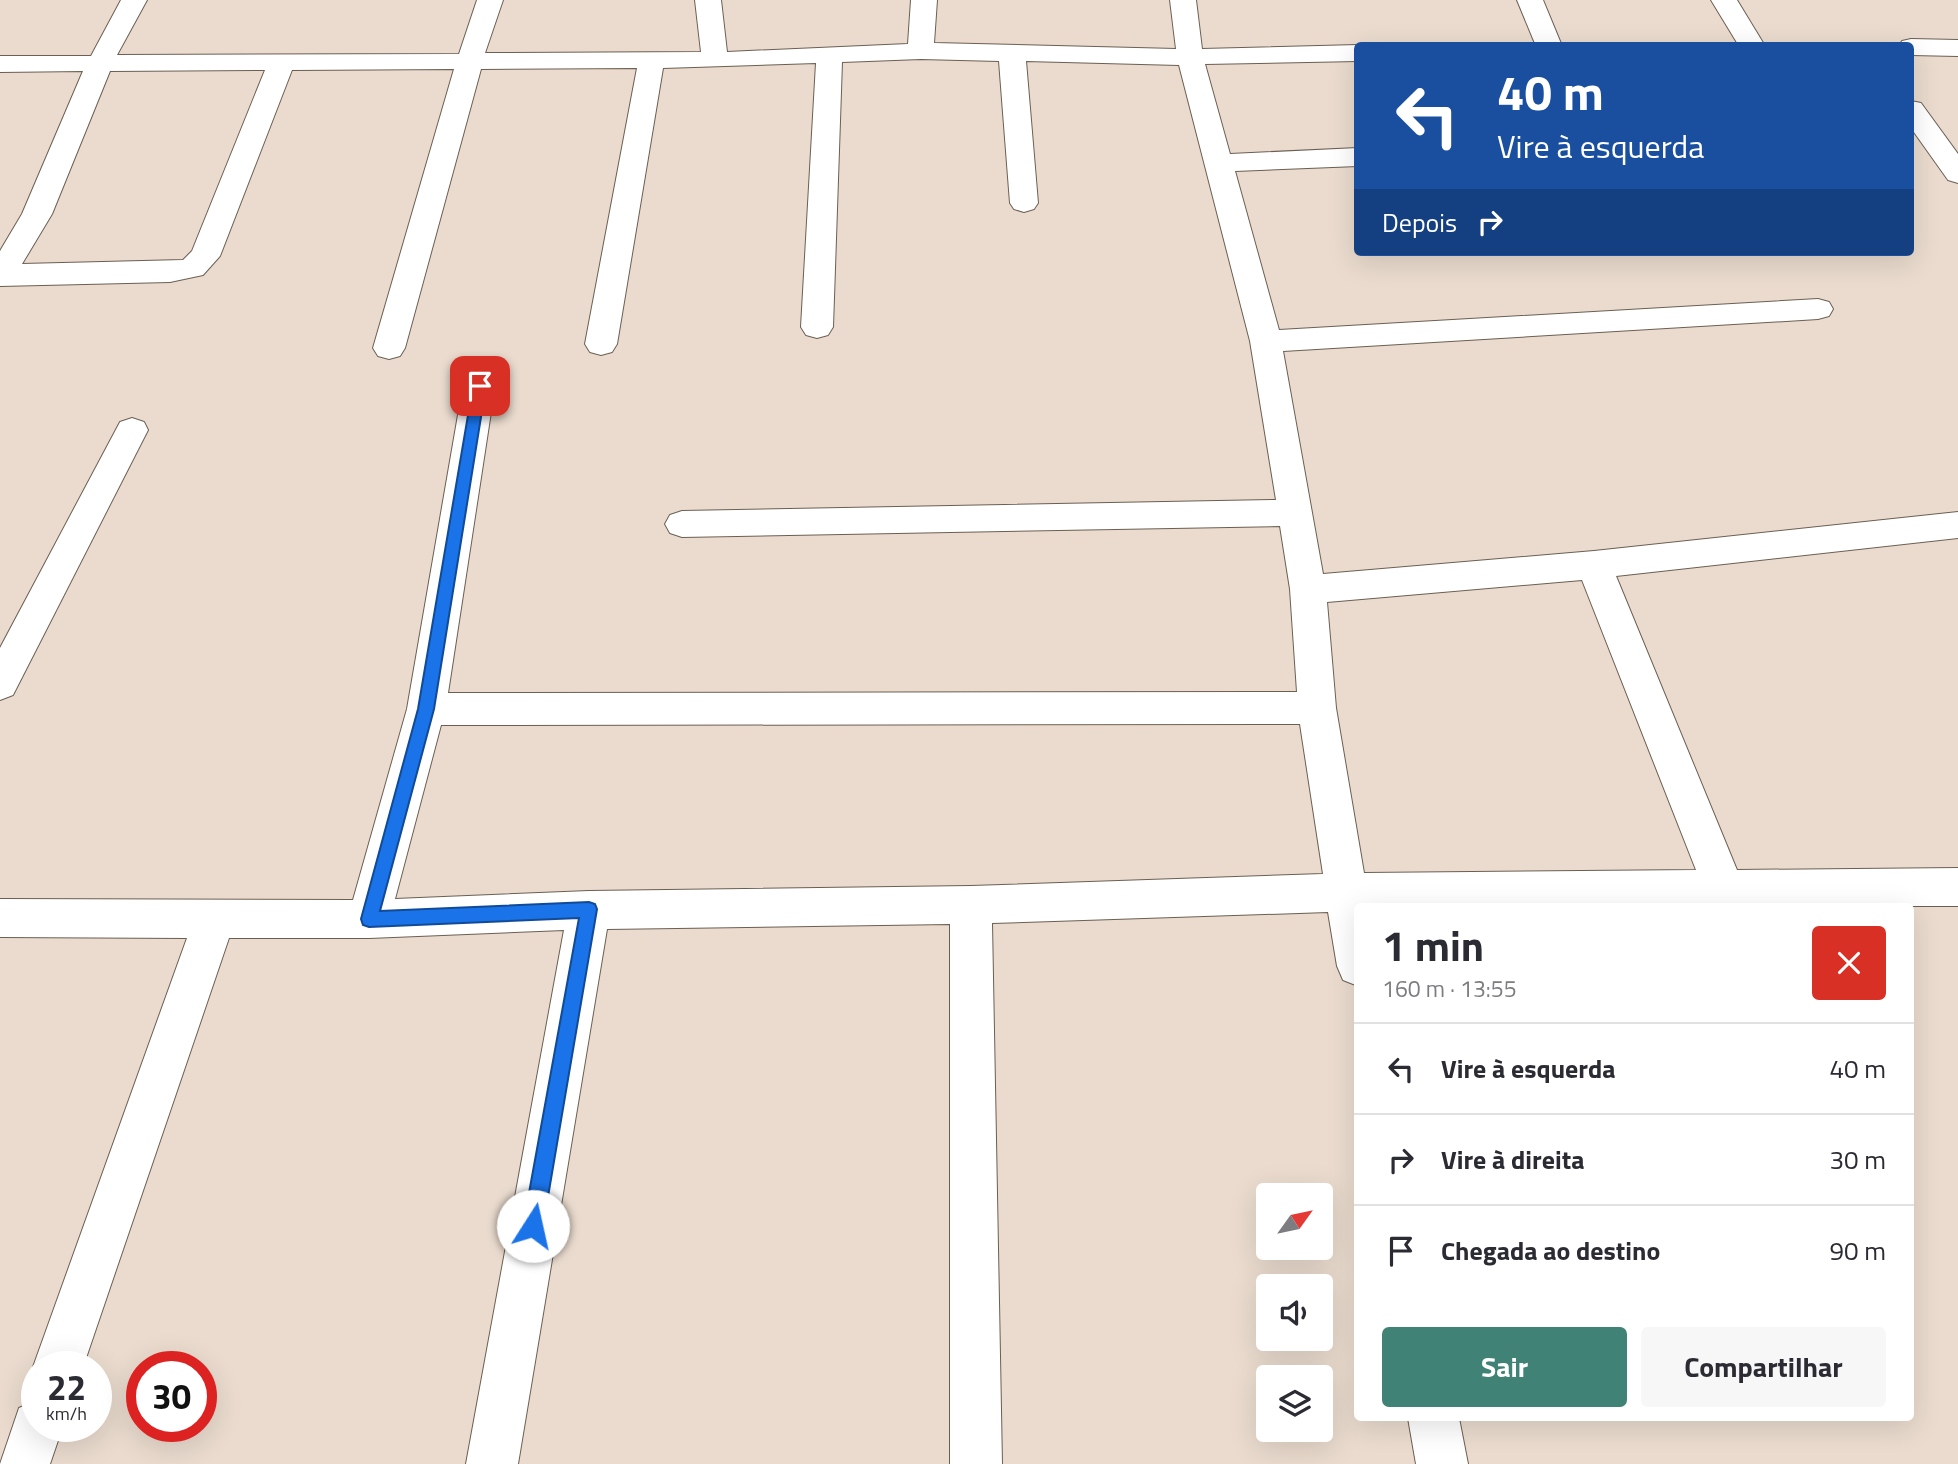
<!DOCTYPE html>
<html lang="pt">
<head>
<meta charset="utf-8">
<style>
  body { margin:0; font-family:"Titillium Web",sans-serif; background:#f7f7f7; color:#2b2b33; height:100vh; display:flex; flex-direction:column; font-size:26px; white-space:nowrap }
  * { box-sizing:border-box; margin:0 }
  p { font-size:23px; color:#7c7c81 }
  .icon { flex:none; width:38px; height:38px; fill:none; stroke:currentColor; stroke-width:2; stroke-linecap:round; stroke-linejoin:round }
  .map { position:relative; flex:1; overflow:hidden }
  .details { position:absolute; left:1354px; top:903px; width:560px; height:518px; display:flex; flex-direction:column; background:#fff; border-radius:7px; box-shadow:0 7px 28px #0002 }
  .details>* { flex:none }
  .hud { position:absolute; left:1354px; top:42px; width:560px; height:214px; border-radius:7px; box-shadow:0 7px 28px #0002; background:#1a4fa0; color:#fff; overflow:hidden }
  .needle { width:46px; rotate:57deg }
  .buttons { position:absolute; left:1256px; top:1183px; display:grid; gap:14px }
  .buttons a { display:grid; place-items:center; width:77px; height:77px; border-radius:7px; background:#fff; box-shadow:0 7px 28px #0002; font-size:35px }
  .speed { position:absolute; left:21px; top:1351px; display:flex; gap:14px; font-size:35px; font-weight:700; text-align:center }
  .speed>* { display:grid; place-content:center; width:91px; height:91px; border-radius:50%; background:#fff; box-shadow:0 7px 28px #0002; line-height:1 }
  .speed small { font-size:18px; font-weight:400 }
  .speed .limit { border:10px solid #d22; background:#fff; color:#111 }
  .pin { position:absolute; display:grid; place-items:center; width:60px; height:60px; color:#fff; margin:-30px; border-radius:14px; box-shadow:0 4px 10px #0006 }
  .me { position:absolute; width:77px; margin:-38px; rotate:10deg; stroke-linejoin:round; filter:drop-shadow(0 0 5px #0008) }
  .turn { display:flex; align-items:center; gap:24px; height:147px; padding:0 28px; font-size:32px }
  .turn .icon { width:91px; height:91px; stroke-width:2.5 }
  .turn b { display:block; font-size:49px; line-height:60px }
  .then { display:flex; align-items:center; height:66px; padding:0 28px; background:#0003; gap:14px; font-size:26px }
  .round { display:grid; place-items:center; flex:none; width:74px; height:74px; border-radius:7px; background:#f7f7f7 }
  .head { display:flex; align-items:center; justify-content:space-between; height:119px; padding:0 28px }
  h1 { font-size:42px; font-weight:700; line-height:52px }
  .action { display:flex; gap:14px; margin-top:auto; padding:14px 28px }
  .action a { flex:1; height:80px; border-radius:7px; background:#408376; color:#fff; font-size:28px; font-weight:700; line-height:80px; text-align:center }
  .action a+a { background:#f7f7f7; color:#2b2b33 }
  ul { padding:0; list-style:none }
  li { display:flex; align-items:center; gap:21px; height:91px; padding:0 28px; border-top:2px solid #e1e1e2 }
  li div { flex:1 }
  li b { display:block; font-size:26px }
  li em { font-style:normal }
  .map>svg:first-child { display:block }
</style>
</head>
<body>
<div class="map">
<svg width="1958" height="1464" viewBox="0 0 1958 1464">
  <rect width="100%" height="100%" fill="#eadbce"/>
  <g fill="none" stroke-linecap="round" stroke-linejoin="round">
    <!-- minor casing -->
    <g stroke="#6b5f53" stroke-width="2">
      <g id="minor">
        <path d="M121,0H147L117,55L459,54L477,0H503L485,53L701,52L695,0H721L727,52L908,44L911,0H937L934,43L1176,49L1170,0H1196L1202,49L1358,45L1359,46L1358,61L1205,64L1230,154L1358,148V166L1235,171L1279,330L1818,299L1829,302L1833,309L1829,316L1818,319L1283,351L1323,574L1594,551L1958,512V538L1616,576L1737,870L1958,868V906H1358V986L1343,980L1337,966L1328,912L992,923L1002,1464H950V924L607,929L518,1464H466L564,930L369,938H229L83,1367H37V1376L33,1367L187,938L0,937V899L353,900L407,709L463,386L468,378L479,375L490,378L495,386L448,693L1297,692L1290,589L1280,526L682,537L670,533L665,524L670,515L682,511L1276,500L1250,341L1179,65L1026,61L1038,203L1034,209L1024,212L1014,209L1010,203L999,61L921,59L842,62L833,327L828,335L817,338L806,335L801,327L816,63L663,68L617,344L612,352L601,355L590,352L585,344L637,68L481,69L405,348L400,356L389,359L378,356L373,348L454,69L292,70L220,256L203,275L170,282L0,286V251L22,214L83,71L0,72V56H91ZM265,70L192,251L183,260L22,264L52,214L110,71ZM1582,580L1696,870L1364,873L1336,708L1327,602ZM1300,724L1323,874L971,886L589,891L395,899L441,725Z"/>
        <path d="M1517,0H1543L1562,46H1536Z"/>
        <path d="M1711,0H1737L1765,46H1739Z"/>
        <path d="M1911,39L1958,40V56L1911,55V46H1899L1902,41Z"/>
        <path d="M1911,101L1921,103L1958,154V183L1948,180L1911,128Z"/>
        <path d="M132,418L144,422L148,430L13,695L0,700V648L120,422Z"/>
        <path d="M37,1400V1426H63L50,1464H0L19,1408Z"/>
        <path d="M1408,1418H1459L1468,1464H1416Z"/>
      </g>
    </g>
    <!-- minor -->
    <use href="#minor" fill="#fff" fill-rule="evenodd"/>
  </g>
  <!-- route -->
  <path fill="#1a73e8" stroke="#114b97" stroke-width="2" d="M480,382L486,386L434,709L380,911L589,902L595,904L597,909L543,1226L540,1233L533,1236L526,1233L523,1226L579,918L369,927L363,925L361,919L418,709L473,386Z"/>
</svg>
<div class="buttons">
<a><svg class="needle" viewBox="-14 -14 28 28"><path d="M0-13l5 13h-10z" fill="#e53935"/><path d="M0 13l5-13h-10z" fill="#7c7c81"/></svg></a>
<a><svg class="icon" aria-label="sound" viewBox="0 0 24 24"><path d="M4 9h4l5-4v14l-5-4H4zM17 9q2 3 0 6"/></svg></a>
<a><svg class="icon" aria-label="layers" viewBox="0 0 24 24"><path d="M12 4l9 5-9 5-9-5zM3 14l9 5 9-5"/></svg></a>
</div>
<div class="speed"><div>22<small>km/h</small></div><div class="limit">30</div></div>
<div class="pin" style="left:480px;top:386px;background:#d93025"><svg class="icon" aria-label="arrive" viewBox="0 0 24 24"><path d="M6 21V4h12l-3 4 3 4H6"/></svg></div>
<svg class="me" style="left:533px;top:1226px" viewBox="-20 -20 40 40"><circle r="19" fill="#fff"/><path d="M0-13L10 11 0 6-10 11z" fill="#1a73e8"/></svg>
<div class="hud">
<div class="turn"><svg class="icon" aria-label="left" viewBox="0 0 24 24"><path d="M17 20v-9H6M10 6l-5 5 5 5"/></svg><div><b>40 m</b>Vire à esquerda</div></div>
<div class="then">Depois<svg class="icon" aria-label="right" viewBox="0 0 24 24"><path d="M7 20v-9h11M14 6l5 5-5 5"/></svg></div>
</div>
<section class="details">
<div class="head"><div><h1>1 min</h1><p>160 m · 13:55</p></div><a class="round" style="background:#d93025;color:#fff"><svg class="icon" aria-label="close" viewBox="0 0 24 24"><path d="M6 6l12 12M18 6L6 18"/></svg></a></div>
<ul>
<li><svg class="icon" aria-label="left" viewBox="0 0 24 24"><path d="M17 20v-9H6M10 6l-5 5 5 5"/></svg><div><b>Vire à esquerda</b></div><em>40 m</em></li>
<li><svg class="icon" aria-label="right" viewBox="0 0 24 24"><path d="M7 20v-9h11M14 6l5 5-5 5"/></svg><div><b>Vire à direita</b></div><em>30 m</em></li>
<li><svg class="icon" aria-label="arrive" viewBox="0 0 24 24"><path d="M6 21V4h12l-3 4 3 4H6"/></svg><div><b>Chegada ao destino</b></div><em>90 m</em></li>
</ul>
<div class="action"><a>Sair</a><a>Compartilhar</a></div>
</section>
</div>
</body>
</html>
